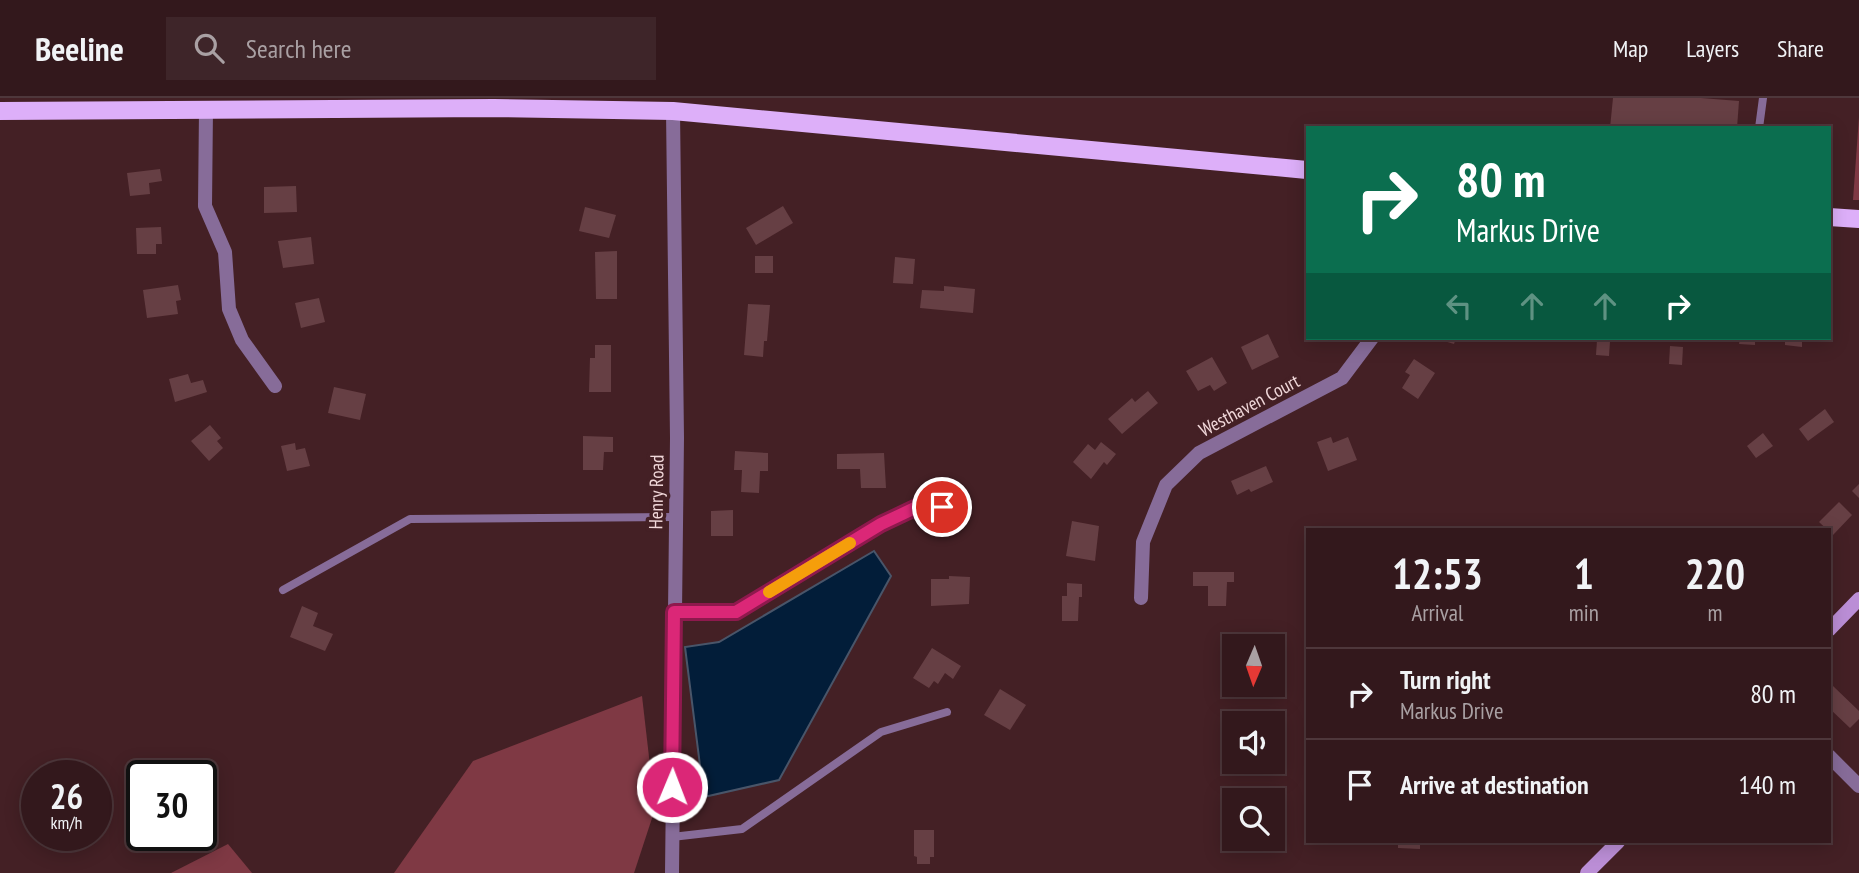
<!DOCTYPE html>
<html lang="en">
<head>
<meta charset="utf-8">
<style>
  body { margin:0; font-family:"PT Sans Narrow",sans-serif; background:#3e2529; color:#f1f3f6; height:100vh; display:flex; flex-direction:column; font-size:26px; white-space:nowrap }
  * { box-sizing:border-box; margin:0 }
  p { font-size:23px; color:#a9a0a3 }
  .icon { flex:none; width:38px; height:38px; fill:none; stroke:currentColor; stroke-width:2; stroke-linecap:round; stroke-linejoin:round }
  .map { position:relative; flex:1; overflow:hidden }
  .drawer { position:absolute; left:1306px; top:430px; width:525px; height:315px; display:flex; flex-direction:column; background:#33181c; border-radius:0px; box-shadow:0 4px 18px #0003,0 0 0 2px #4e373b }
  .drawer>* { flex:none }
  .hud { position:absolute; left:1306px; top:28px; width:525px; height:214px; border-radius:0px; box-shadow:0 4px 18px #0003,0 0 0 2px #4e373b; background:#0b6e4f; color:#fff; overflow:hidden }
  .needle { width:46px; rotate:182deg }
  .buttons { position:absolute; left:1222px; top:536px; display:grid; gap:14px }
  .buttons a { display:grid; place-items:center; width:63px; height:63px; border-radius:0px; background:#33181c; box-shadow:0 4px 18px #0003,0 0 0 2px #4e373b; font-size:35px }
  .speed { position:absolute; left:21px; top:662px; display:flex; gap:14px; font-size:35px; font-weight:700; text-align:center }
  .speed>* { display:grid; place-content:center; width:91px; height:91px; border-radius:50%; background:#33181c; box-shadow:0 4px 18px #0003,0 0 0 2px #4e373b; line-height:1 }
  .speed small { font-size:18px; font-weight:400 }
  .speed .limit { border:4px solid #111; border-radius:10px; background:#fff; color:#111 }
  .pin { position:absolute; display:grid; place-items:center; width:60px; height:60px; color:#fff; margin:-30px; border:4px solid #fff; border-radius:50%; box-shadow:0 2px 7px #0007 }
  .me { position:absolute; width:77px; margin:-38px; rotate:1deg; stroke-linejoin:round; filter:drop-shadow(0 0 5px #0008) }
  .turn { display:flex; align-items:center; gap:24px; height:147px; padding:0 35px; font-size:32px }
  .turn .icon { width:91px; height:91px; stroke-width:2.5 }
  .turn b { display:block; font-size:49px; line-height:60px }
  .lanes { display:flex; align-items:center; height:66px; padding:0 35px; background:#0003; justify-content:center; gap:35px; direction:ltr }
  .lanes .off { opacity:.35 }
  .eta { display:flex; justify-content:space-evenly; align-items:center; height:119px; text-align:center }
  .eta b { font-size:42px; font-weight:600; line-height:49px }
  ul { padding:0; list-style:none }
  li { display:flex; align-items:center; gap:21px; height:91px; padding:0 35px; border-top:2px solid #4e373b }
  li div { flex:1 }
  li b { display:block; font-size:26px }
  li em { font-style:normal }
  header { display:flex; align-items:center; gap:42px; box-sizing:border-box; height:98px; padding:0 35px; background:#33181c; border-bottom:2px solid #4e373b }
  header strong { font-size:33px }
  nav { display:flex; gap:38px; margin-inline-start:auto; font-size:24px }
  .search { width:490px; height:63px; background:#3e2529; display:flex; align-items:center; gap:18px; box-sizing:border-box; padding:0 24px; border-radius:0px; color:#a9a0a3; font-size:26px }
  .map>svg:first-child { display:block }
</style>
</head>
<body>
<header>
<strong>Beeline</strong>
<div class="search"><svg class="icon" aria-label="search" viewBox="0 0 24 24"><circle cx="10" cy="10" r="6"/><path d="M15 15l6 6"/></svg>Search here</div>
<nav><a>Map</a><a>Layers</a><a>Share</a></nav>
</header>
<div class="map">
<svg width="1859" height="775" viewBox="0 0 1859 775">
  <rect width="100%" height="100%" fill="#442025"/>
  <!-- green -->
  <g fill="#7f3944">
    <path d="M1859,19V102H1853Z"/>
    <path d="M642,598L655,711L634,775H394L473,663Z"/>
    <path d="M228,746L252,775H171Z"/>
  </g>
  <!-- water -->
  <path fill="#021d39" stroke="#495569" stroke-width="2" d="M874,453L891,478L779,682L704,699L685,549L719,544Z"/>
  <!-- building -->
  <g fill="#663f44">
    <path d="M1613,0H1701L1739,3L1737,30H1610Z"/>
    <path d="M160,71L162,83L149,85L150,96L130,98L127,75Z"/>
    <path d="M296,88L297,114L264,115V89Z"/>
    <path d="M783,108L793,125L756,147L746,130Z"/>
    <path d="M585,109L616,117L609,140L579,133Z"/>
    <path d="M161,129L162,146H156V156H137L136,130Z"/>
    <path d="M311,139L314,166L283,170L278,143Z"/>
    <path d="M617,153V201H596L595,154Z"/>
    <rect x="755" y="158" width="18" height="17"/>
    <path d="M895,159L915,161L913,186L893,185Z"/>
    <path d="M178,187L181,202L176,203L178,216L147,220L143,192Z"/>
    <path d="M944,188L975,191L973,215L920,210L922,192L944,193Z"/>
    <path d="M319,200L325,224L301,230L295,205Z"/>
    <path d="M748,206L770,207L767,243H764L763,259L744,257Z"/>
    <path d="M1268,236L1279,259L1252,272L1241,249Z"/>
    <path d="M1434,240H1456L1454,246Z"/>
    <path d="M1740,240H1755V247L1739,246Z"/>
    <path d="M1785,240H1802V249L1785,247Z"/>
    <path d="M1597,242L1610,243L1609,258L1596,257Z"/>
    <path d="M595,247H611V294H589L590,260H595Z"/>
    <path d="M1670,248L1683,249L1682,267L1669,266Z"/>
    <path d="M1212,259L1227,285L1214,293L1210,287L1198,293L1186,273Z"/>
    <path d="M1414,261L1435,275L1418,301L1402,290L1410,277L1405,274Z"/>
    <path d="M188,276L191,285L203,282L207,294L175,304L169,281Z"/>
    <path d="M334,289L366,296L360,322L328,315Z"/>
    <path d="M1148,293L1158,305L1122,336L1108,321L1132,300L1135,304Z"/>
    <path d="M1825,311L1834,324L1808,343L1799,331Z"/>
    <path d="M210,327L221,340L217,343L223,350L209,363L191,343Z"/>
    <path d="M1763,335L1773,348L1756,360L1747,348Z"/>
    <path d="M583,338L613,339V354H604L603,372H583Z"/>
    <path d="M1331,339L1333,345L1348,339L1357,362L1328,373L1317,344Z"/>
    <path d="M1101,344L1116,356L1107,367L1104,364L1091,381L1073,364L1088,346L1095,352Z"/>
    <path d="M295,345L296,352L305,350L310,368L287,373L281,348Z"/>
    <path d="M735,353L768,355V373H760L759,395L741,394L742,372H734Z"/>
    <path d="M884,355L886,390H861L860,371H837V356Z"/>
    <path d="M1266,368L1273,384L1251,394L1249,391L1237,397L1231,383Z"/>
    <path d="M1859,386V400L1852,393Z"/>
    <path d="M1839,404L1852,417L1833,437L1819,424Z"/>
    <path d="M733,412V438H711V413Z"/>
    <path d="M1072,423L1099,428L1095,463L1066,458Z"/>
    <path d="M1193,474H1234V484H1227L1226,508H1208V488H1193Z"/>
    <path d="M949,478L970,479L969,506L931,508V481H949Z"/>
    <path d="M1067,485L1082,486V499H1079L1078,523H1062V498H1067Z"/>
    <path d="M302,508L318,515L313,528L333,536L325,553L290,539Z"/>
    <path d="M932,550L961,568L953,581L945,575L938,586L934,583L929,590L913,580Z"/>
    <path d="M1833,588L1859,613V621L1850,630L1829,610V592Z"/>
    <path d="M1000,591L1026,607L1010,632L984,617Z"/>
    <path d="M914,732H934V759H930V766H917V759L914,758Z"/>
    <path d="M1398,744H1420V751L1398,750Z"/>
  </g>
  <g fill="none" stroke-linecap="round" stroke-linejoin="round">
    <!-- lane -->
    <g stroke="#876c99" stroke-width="8">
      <path d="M1759,30L1763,0"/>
      <path d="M283,492L410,421L675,419"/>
      <path d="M672,739L742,731L881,634L947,614"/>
    </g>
    <!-- street -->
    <g stroke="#876c99" stroke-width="14">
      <path d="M206,11L205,108L225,154L229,211L242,242L275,288"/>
      <path d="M1141,500L1143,444L1166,387L1199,355L1342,280L1372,240"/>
      <path d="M674,514H736L881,426L919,408L942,409"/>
      <path d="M1829,658L1859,688"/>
      <path d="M672,775L677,340L673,13"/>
    </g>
    <!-- secondary -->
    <g stroke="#bb8ed6" stroke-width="14">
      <path d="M1829,532L1859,501"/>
      <path d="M1587,775L1618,744"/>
    </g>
    <!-- primary -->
    <g stroke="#ddaff9" stroke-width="18">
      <path d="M0,13L494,10L673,13L1307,72"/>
      <path d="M1829,119L1859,121"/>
    </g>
  </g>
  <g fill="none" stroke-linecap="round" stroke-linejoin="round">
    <!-- route casing -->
    <g stroke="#8e194d" stroke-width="18">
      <path id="route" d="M672,689L674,514H736L881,426L919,408L942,409"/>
    </g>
    <!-- route -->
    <use href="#route" stroke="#db2777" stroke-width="12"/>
    <!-- slow -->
    <path stroke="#f59e0b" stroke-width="12" d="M769,494L850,445"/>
  </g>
  <g text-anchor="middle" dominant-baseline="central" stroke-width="7" stroke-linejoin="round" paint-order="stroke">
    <!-- street labels -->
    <g font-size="19" fill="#f0d7d9" stroke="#442025">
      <text transform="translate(1249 307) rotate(-28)">Westhaven Court</text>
      <text transform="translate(656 394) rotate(-89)">Henry Road</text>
    </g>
  </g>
</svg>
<div class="buttons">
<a><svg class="needle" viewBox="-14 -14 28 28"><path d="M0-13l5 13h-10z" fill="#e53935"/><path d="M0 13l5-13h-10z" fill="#a9a0a3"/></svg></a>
<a><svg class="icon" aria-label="sound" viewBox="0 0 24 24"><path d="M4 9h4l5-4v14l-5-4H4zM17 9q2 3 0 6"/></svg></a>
<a><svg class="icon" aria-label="search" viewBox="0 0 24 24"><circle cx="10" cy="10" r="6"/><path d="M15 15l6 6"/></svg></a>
</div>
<div class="speed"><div>26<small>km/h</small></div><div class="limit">30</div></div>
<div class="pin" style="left:942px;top:409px;background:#d93025"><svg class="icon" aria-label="arrive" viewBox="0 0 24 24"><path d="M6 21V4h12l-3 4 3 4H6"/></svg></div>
<svg class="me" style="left:672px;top:689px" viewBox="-20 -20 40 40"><circle r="17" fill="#db2777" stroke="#fff" stroke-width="3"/><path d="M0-11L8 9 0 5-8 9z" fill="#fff"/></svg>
<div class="hud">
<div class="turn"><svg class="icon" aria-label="right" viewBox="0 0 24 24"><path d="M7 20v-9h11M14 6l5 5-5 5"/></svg><div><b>80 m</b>Markus Drive</div></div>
<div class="lanes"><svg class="icon off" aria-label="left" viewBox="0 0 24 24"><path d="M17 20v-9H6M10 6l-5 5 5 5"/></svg><svg class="icon off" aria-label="ahead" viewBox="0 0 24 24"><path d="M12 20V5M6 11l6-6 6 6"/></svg><svg class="icon off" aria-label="ahead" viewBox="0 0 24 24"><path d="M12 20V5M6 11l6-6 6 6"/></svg><svg class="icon" aria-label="right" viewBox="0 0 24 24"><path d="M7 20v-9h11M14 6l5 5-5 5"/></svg></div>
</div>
<section class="drawer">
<div class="eta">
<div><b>12:53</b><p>Arrival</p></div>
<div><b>1</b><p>min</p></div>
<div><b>220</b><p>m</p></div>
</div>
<ul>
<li><svg class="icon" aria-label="right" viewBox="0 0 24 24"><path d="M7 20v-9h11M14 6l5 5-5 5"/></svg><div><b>Turn right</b><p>Markus Drive</p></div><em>80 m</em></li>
<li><svg class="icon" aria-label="arrive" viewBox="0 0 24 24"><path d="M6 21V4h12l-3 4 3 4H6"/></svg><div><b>Arrive at destination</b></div><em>140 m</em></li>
</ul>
</section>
</div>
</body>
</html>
